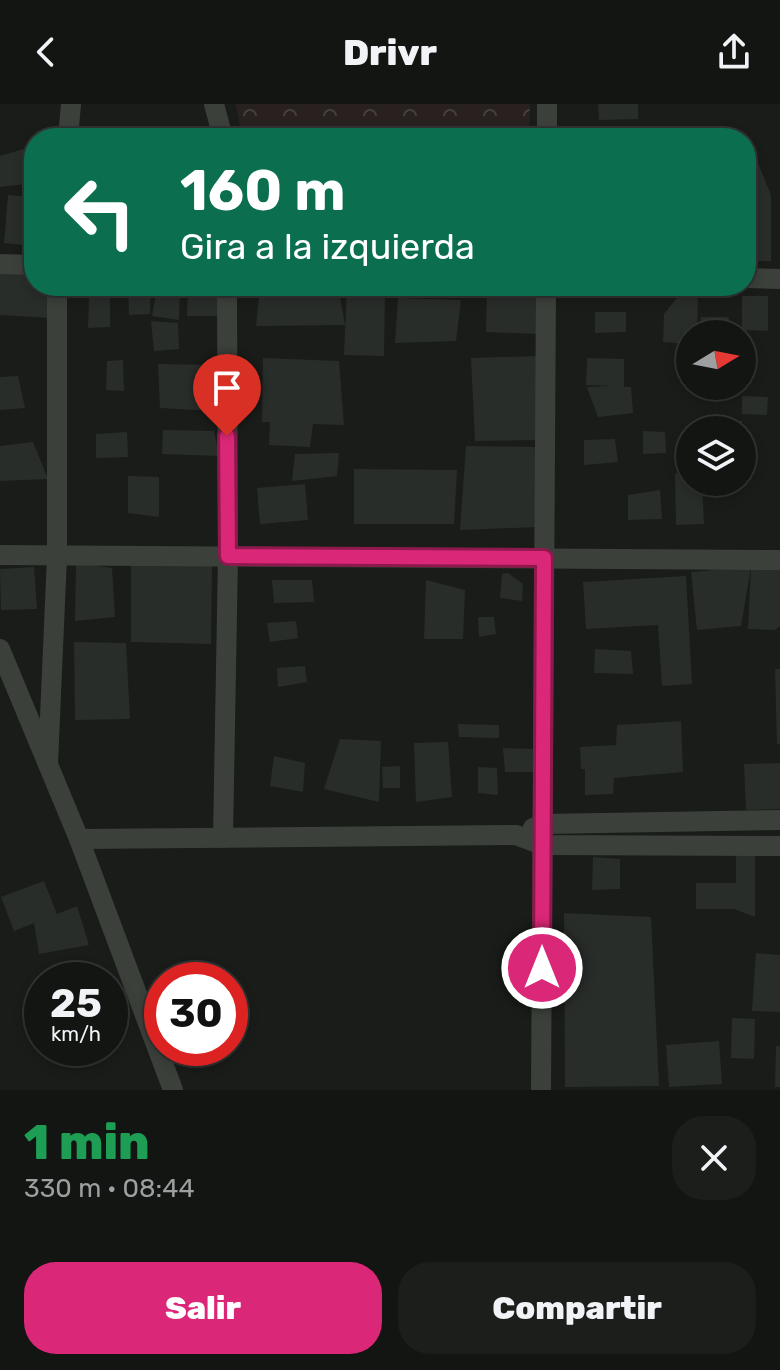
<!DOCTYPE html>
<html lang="es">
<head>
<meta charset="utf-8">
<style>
  body { margin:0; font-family:Rubik,sans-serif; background:#1c1e1c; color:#f1f3f6; height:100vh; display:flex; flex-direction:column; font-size:30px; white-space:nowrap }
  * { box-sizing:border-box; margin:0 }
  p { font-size:26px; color:#9d9fa0 }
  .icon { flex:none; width:44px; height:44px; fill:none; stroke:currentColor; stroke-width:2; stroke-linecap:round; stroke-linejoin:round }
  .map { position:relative; height:986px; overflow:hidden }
  .side { display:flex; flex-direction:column; background:#131513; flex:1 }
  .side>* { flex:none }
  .top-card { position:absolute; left:24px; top:24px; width:732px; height:168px; border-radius:32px; box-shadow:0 4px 12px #0003,0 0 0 2px #323433; background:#0b6e4f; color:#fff; overflow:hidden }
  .needle { width:52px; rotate:80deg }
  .buttons { position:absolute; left:676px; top:216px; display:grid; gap:16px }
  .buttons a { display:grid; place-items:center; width:80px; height:80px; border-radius:50%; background:#131513; box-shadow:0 4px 12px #0003,0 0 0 2px #323433; font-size:40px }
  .speed { position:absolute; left:24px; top:858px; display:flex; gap:16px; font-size:40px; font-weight:700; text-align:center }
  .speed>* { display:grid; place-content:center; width:104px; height:104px; border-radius:50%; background:#131513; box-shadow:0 4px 12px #0003,0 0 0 2px #323433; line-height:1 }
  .speed small { font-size:20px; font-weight:400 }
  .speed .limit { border:12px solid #d22; background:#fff; color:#111 }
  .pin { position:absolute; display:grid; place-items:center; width:68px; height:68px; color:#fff; margin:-82px -34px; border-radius:50% 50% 50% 0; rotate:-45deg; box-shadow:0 0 8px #0007 }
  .pin .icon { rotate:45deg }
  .me { position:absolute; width:88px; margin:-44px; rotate:0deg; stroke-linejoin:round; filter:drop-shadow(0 0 6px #0008) }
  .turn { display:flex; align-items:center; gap:28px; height:168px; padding:0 24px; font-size:36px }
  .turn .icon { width:104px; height:104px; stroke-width:2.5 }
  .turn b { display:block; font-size:56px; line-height:68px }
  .round { display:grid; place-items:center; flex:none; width:84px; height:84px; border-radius:32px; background:#1c1e1c }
  .overview { display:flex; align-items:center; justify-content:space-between; height:136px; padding:0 24px }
  h1 { font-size:48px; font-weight:800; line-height:60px; color:#1e9e55 }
  .button { display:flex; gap:16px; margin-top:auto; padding:16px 24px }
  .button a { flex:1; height:92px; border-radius:32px; background:#db2777; color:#fff; font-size:32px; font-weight:800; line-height:92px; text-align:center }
  .button a+a { background:#1c1e1c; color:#f1f3f6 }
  header { display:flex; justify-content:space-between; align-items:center; height:104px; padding:0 24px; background:#131513; font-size:36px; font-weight:800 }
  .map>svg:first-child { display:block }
</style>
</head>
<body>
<header><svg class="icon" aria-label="back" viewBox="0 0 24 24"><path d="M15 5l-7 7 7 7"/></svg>Drivr<svg class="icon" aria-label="share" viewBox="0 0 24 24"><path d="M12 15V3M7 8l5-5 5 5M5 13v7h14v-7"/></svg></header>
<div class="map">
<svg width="780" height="986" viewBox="0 0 780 986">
  <defs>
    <pattern id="park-crowns" width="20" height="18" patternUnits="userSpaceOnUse" patternTransform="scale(2)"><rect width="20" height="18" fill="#28211f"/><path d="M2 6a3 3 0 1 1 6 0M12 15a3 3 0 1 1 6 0" fill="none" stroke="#453f3d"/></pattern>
  </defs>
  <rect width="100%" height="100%" fill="#191c19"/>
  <!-- park -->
  <path fill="url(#park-crowns)" d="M236,0H530L529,34H242Z"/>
  <!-- building -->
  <g fill="#292d2a">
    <path d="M598,0H638V15L599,16Z"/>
    <path d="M213,26L214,34H165L164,31Z"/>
    <path d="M34,42V79L0,83V52Z"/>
    <path d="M746,53L756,54L771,91V157H746Z"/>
    <path d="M8,91L34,93V142L4,139Z"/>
    <path d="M34,169V182H48L49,214L0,211V170Z"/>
    <path d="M128,182H151L150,210L129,211Z"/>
    <path d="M157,182H180L179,216L152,212Z"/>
    <path d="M188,182H216L220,212H187Z"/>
    <path d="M260,182H338L345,221L256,222Z"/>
    <path d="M541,182L539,230L486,228L487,183Z"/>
    <path d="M347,183L385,188L384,252L344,251Z"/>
    <path d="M680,190L698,191L697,230H690V240L663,238L664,210Z"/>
    <path d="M110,191V223L88,224L89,193Z"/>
    <path d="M742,192H768V227L742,226Z"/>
    <path d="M398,194L461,196L456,237L395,239Z"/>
    <path d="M595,208H626V228L595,229Z"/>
    <path d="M701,213H729L728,230H700Z"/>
    <path d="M151,217L178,219L179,245L154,247Z"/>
    <path d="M539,252L538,336L475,337L471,254Z"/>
    <path d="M263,254L339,257L344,321L313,320L310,343L269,341L270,318H262Z"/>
    <path d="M587,254L624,255V283H631L633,309L598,313L587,283L613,282L586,281Z"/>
    <path d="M123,256L124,287L106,286L107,257Z"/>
    <path d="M158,260L216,261L215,307L160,304Z"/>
    <path d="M18,272L25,304L0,306V273Z"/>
    <path d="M742,292L768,293L767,311L742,310Z"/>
    <path d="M703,317H742V325L703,326Z"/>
    <path d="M163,326L214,327L219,352L162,350Z"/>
    <path d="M643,327L665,328L666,349L643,350Z"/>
    <path d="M127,328L128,353L96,354V330Z"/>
    <path d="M615,335L618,358L584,361V336Z"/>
    <path d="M33,338L48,375L0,377V342Z"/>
    <path d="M466,342L536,343L538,423L460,426Z"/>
    <path d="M339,349L337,372L292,377L295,350Z"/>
    <path d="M354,365L457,366L454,420H354Z"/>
    <path d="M675,369L690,370V378H702L704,420L676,421Z"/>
    <path d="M128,372L159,373V413L128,409Z"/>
    <path d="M305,380L308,416L260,420L257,384Z"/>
    <path d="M660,386L662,415L628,416V391Z"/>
    <path d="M76,459L112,464L115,513L75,517Z"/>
    <path d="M131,461H212L211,540L131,538Z"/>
    <path d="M34,463L37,505L1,506L0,465Z"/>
    <path d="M751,463L741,522L697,526L691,468L751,463L780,464V522L775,526L748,525Z"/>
    <path d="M508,469L523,480L522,497L500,494L502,470Z"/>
    <path d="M686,472L692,580L662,582L658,521L586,525L583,478Z"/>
    <path d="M272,476H312L314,498L274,499Z"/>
    <path d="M426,476L465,486L463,535H424Z"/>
    <path d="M478,513H494L496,530L479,533Z"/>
    <path d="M296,517L298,534L270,538L267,519Z"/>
    <path d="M74,538L126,539L130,615L75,616Z"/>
    <path d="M595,545L631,547L633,570L594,569Z"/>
    <path d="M305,562L307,578L278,583L277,564Z"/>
    <path d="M775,565H780V640H777Z"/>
    <path d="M681,617L683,668L614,674L613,690L585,691V665H581L580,643L616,641L617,621Z"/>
    <path d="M458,620L499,621V634L459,633Z"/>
    <path d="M340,635L381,637L379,698L324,685Z"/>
    <path d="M448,638L452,693L416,698L414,639Z"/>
    <path d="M503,644L534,645L535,668H505Z"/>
    <path d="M274,652L305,659L303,688L270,682Z"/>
    <path d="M780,659V705L746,706L744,660Z"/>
    <path d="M400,662V684H383L382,663Z"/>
    <path d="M478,663L497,664L498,691L478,689Z"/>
    <path d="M736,746H755V813L734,805H696V779H736Z"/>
    <path d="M593,753L620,755V785L592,786Z"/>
    <path d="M44,777L57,810L77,802L89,841L39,850L34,819L14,827L1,793Z"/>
    <path d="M564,809L651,813L659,982L565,983Z"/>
    <path d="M756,849L780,851V908L752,907Z"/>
    <path d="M732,914L755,915L754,955L731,954Z"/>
    <path d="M719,937L722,980L669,983L666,941Z"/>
    <path d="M776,942H780V983H775Z"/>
  </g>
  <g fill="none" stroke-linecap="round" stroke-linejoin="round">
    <!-- minor -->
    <g stroke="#3b413a" stroke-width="20">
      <path d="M214,0L223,34"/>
      <path d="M68,34L71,0"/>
      <path d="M547,34V0"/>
      <path d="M0,160L34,161"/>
      <path d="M746,174L780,175"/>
      <path d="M0,451L780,456"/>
      <path d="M0,545L79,735L173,986"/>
      <path d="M48,660L57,452V182"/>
      <path d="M533,724L543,720L780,716"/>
      <path d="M223,734L228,452L227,182"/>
      <path d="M79,735L516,731L543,741L780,742"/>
      <path d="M541,986L546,182"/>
    </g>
  </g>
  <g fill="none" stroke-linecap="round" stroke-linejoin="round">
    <!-- route casing -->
    <g stroke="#8e194d" stroke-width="20">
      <path id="route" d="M227,332L228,452L544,454L542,864"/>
    </g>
    <!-- route -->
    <use href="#route" stroke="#db2777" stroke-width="14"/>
  </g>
</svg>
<div class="buttons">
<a><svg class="needle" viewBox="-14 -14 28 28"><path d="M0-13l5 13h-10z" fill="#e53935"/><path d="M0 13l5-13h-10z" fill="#9d9fa0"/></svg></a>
<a><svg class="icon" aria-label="layers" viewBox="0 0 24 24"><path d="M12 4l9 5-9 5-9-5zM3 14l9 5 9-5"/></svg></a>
</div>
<div class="speed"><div>25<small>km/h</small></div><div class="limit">30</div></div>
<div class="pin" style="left:227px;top:332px;background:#d93025"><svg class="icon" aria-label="arrive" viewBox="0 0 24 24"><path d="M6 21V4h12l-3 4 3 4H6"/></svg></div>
<svg class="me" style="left:542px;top:864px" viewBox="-20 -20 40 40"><circle r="17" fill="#db2777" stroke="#fff" stroke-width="3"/><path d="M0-11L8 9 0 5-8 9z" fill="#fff"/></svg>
<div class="top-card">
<div class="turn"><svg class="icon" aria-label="left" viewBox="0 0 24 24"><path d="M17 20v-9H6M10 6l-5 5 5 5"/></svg><div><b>160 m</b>Gira a la izquierda</div></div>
</div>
</div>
<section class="side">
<div class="overview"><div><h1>1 min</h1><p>330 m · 08:44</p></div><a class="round"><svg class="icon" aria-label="close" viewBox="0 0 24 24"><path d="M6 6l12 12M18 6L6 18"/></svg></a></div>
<div class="button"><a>Salir</a><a>Compartir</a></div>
</section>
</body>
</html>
